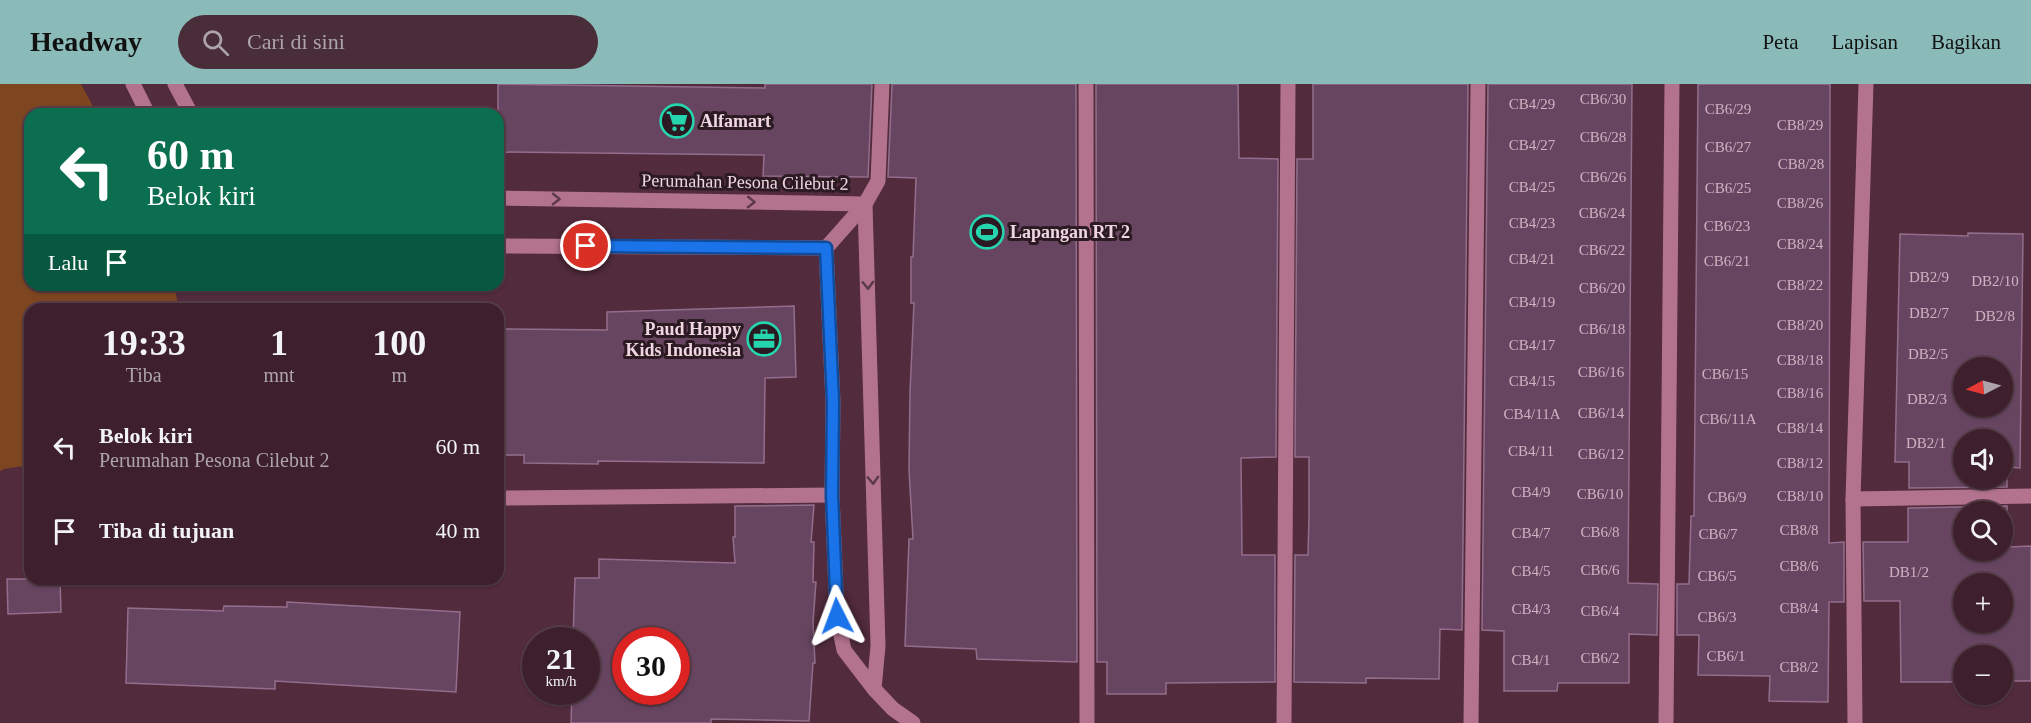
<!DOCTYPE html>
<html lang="id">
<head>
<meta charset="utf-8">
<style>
  body { margin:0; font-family:Georgia,serif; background:#492d39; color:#f1f3f6; height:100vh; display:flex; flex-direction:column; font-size:22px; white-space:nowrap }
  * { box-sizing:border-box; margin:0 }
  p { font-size:20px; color:#ada3aa }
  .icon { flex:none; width:33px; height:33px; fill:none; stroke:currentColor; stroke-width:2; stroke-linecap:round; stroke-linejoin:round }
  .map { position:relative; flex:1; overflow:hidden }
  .drawer { position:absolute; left:24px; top:219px; width:480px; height:282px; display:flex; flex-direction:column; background:#3e202d; border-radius:18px; box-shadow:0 2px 4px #0004,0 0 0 2px #573e49 }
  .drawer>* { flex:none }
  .guide { position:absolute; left:24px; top:24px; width:480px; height:183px; border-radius:18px; box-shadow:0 2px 4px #0004,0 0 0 2px #573e49; background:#0b6e4f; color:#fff; overflow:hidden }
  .needle { width:39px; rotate:264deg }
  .buttons { position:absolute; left:1953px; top:273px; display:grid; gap:12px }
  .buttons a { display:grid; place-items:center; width:60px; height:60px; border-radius:50%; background:#3e202d; box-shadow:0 2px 4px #0004,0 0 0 2px #573e49; font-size:30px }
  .speed { position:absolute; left:522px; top:543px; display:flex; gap:12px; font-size:30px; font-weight:700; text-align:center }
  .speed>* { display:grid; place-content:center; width:78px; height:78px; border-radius:50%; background:#3e202d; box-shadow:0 2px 4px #0004,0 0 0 2px #573e49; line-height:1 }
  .speed small { font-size:15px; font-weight:400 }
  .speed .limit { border:9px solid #d22; background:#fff; color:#111 }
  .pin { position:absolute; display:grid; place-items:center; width:51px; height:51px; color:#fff; margin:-26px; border:3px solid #fff; border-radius:50%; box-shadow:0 2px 6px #0007 }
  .me { position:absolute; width:66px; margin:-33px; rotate:357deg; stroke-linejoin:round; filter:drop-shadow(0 0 4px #0008) }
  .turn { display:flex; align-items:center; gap:21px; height:126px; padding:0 24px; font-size:27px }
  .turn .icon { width:78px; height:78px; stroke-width:2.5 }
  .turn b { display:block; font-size:42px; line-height:51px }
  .then { display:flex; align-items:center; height:57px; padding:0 24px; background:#0003; gap:12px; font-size:22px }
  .eta { display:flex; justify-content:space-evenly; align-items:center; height:102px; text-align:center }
  .eta b { font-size:36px; font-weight:800; line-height:42px }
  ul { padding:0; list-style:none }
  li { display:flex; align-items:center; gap:18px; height:84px; padding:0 24px }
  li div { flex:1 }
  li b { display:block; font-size:22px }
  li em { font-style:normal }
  header { display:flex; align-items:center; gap:36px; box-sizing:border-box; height:84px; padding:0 30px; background:#8bbbb9; color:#111 }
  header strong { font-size:28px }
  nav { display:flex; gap:33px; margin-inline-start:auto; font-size:21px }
  .search { width:420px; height:54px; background:#492d39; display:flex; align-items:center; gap:15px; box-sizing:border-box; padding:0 21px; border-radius:33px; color:#ada3aa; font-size:22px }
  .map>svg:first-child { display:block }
</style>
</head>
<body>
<header>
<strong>Headway</strong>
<div class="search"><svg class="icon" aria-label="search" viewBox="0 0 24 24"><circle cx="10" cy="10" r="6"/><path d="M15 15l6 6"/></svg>Cari di sini</div>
<nav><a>Peta</a><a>Lapisan</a><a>Bagikan</a></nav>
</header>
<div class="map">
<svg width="2031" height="639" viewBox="0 0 2031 639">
  <rect width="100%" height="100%" fill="#522b3c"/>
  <!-- green -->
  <path fill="#7d4621" d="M0,0H81L97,30H30V201H175L178,225H30V381L4,385L0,387Z"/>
  <!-- building -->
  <g fill="#674561" stroke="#936e8c" stroke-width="1.5" fill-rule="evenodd">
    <path d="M498,0L765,4V0H872L868,93L763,92L764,71L498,68Z"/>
    <path d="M892,0H1076L1077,578L977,575L976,565L905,562L909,455H913L909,386L910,308L914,219H911V173H913L916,94L888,93Z"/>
    <path d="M1096,0H1238L1239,74L1278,75L1276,373L1241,374L1242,471H1275V598L1166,599V610H1107V578H1097Z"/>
    <path d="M1313,0H1468L1462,546L1440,545L1439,595L1366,594V599L1294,598L1295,471H1308L1309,433V373H1295L1297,75H1313Z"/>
    <path d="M1488,0H1632L1628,499L1658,500L1657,551L1629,550V599H1558L1557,607H1504V547L1482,546Z"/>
    <path d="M1698,0H1830L1829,459L1844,458V518H1829L1828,618L1769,617L1770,592L1698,591L1699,551H1677V500H1689L1691,432H1694Z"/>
    <path d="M1968,149L2023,150L2020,384L2007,383V403L1909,404V378H1895L1900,150L1968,152ZM1964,284H2002V322H1964ZM1964,356H2002V394H1964Z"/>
    <path d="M794,222L796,293L765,294L764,379L598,377V380L524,379V371H498V245L607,246V228Z"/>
    <path d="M814,421L811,458H814L813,498H816L813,538L815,579H813L809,637L711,635V639H571L572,608H586V556H573L575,494H599V475L735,479L733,453H735V422ZM626,556H676V608H626Z"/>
    <path d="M2007,422L2008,463L2031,462V597H2002V572H1964V598H1901L1900,517H1864L1863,458H1908V424ZM1964,428H2002V466H1964ZM1964,500H2002V538H1964Z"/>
    <path d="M7,495H60L61,528L8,530Z"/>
    <path d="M287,518L460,528L456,608L275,597V605L126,599L128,524L223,527L224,522L287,523Z"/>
  </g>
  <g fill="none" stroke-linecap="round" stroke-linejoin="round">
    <!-- minor -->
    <g stroke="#b3738e" stroke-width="15">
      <path d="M133,0L148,30"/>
      <path d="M175,0L191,30"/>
      <path d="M1086,0L1087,639"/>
      <path d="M498,114L865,120L878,562L874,605"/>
      <path d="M498,162L826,164L833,318L832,411L837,532L844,566L874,605L893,625L913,639"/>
      <path d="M826,164L865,120L878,97L882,0"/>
      <path d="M498,414L832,411"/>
      <path d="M1853,415L2031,412"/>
      <path d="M1284,639L1288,0"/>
      <path d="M1471,639L1478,0"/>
      <path d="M1666,639L1672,0"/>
      <path d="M1855,639L1853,415L1866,0"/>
    </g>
  </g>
  <!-- one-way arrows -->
  <defs><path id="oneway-chevron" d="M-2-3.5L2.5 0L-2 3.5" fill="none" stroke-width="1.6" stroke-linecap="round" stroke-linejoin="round" transform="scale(1.5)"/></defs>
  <g stroke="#5b3948">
    <use href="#oneway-chevron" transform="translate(556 115) rotate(1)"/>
    <use href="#oneway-chevron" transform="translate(751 118) rotate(1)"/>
    <use href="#oneway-chevron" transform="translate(868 201) rotate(88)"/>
    <use href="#oneway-chevron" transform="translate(873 396) rotate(88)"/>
  </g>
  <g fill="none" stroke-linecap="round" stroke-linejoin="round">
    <!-- route casing -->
    <g stroke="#114b97" stroke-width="15">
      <path id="route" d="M586,162L826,164L833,318L832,411L837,532"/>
    </g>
    <!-- route -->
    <use href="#route" stroke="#1a73e8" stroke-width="10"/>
  </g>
  <!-- icons -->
  <defs>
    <g id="supermarket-ring" transform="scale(1.725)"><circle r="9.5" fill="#2c1a22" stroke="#25d5ae" stroke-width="1.5"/><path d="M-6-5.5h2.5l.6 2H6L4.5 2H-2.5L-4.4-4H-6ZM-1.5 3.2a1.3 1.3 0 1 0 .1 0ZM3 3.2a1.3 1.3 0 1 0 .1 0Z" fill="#25d5ae"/></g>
    <g id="stadium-ring" transform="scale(1.725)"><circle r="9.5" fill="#2c1a22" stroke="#25d5ae" stroke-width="1.5"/><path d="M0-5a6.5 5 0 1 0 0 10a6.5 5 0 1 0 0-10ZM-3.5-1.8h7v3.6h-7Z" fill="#25d5ae"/></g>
    <g id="office-ring" transform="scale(1.725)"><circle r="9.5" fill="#2c1a22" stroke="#25d5ae" stroke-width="1.5"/><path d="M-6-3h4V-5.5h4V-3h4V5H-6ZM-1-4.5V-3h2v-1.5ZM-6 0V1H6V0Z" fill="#25d5ae"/></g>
  </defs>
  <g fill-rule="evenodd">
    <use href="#supermarket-ring" x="677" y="37"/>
    <use href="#stadium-ring" x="987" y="148"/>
    <use href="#office-ring" x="764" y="255"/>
  </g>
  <g text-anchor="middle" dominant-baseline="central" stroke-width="6" stroke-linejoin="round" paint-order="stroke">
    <!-- number labels -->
    <g font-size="15" fill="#cdb2c0">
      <text x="1603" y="15">CB6/30</text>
      <text x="1532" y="20">CB4/29</text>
      <text x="1728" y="25">CB6/29</text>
      <text x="1800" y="41">CB8/29</text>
      <text x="1603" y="53">CB6/28</text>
      <text x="1532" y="61">CB4/27</text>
      <text x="1728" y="63">CB6/27</text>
      <text x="1801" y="80">CB8/28</text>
      <text x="1603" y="93">CB6/26</text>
      <text x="1532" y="103">CB4/25</text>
      <text x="1728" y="104">CB6/25</text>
      <text x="1800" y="119">CB8/26</text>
      <text x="1602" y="129">CB6/24</text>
      <text x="1532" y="139">CB4/23</text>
      <text x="1727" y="142">CB6/23</text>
      <text x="1800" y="160">CB8/24</text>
      <text x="1602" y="166">CB6/22</text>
      <text x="1532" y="175">CB4/21</text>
      <text x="1727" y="177">CB6/21</text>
      <text x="1929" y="193">DB2/9</text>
      <text x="1995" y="197">DB2/10</text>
      <text x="1800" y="201">CB8/22</text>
      <text x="1602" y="204">CB6/20</text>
      <text x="1532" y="218">CB4/19</text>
      <text x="1929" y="229">DB2/7</text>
      <text x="1995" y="232">DB2/8</text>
      <text x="1800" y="241">CB8/20</text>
      <text x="1602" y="245">CB6/18</text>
      <text x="1532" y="261">CB4/17</text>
      <text x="1928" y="270">DB2/5</text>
      <text x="1800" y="276">CB8/18</text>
      <text x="1601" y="288">CB6/16</text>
      <text x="1725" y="290">CB6/15</text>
      <text x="1532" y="297">CB4/15</text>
      <text x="1800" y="309">CB8/16</text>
      <text x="1927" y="315">DB2/3</text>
      <text x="1601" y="329">CB6/14</text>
      <text x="1532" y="330">CB4/11A</text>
      <text x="1728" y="335">CB6/11A</text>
      <text x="1800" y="344">CB8/14</text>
      <text x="1926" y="359">DB2/1</text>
      <text x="1531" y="367">CB4/11</text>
      <text x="1601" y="370">CB6/12</text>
      <text x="1800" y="379">CB8/12</text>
      <text x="1531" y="408">CB4/9</text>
      <text x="1600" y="410">CB6/10</text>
      <text x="1800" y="412">CB8/10</text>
      <text x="1727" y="413">CB6/9</text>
      <text x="1799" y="446">CB8/8</text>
      <text x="1600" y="448">CB6/8</text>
      <text x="1531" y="449">CB4/7</text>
      <text x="1718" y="450">CB6/7</text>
      <text x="1799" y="482">CB8/6</text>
      <text x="1600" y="486">CB6/6</text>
      <text x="1531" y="487">CB4/5</text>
      <text x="1909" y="488">DB1/2</text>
      <text x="1717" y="492">CB6/5</text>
      <text x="1799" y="524">CB8/4</text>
      <text x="1531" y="525">CB4/3</text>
      <text x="1600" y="527">CB6/4</text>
      <text x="1717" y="533">CB6/3</text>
      <text x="1726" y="572">CB6/1</text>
      <text x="1600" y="574">CB6/2</text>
      <text x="1531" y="576">CB4/1</text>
      <text x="1799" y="583">CB8/2</text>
    </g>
    <!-- poi labels -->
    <g font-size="18" font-weight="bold" fill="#efd6e0" stroke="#2c1a22" text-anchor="start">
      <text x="700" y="37">Alfamart</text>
      <text x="1010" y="148">Lapangan RT 2</text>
      <text x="741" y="245" text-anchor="end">Paud Happy<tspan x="741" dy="21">Kids Indonesia</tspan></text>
    </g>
    <!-- street labels -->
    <g font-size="18" fill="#efd6e0" stroke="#2c1a22">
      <text transform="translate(745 98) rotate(1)">Perumahan Pesona Cilebut 2</text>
    </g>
  </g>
</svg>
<div class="buttons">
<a><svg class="needle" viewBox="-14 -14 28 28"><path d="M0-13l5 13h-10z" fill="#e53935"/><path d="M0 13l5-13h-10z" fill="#ada3aa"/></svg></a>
<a><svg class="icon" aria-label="sound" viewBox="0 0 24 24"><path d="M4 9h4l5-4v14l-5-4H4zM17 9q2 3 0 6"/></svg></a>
<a><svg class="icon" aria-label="search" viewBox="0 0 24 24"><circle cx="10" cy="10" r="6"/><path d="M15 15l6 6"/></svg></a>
<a>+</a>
<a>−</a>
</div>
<div class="speed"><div>21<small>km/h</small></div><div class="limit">30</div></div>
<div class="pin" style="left:586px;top:162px;background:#d93025"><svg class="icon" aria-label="arrive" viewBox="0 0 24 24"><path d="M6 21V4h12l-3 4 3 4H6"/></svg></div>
<svg class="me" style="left:837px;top:532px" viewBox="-20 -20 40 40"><path d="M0-17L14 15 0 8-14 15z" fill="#1a73e8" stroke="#fff" stroke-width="4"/></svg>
<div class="guide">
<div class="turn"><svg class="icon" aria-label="left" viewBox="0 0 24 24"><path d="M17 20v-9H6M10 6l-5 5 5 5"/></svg><div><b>60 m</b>Belok kiri</div></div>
<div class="then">Lalu<svg class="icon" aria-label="arrive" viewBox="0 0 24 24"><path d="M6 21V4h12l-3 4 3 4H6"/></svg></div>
</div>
<section class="drawer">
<div class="eta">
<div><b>19:33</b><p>Tiba</p></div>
<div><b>1</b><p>mnt</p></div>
<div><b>100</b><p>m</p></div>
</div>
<ul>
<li><svg class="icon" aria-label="left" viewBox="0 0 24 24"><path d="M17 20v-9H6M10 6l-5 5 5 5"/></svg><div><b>Belok kiri</b><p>Perumahan Pesona Cilebut 2</p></div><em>60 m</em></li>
<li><svg class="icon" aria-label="arrive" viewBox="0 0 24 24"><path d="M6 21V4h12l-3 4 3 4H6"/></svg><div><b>Tiba di tujuan</b></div><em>40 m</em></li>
</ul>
</section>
</div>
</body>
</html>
